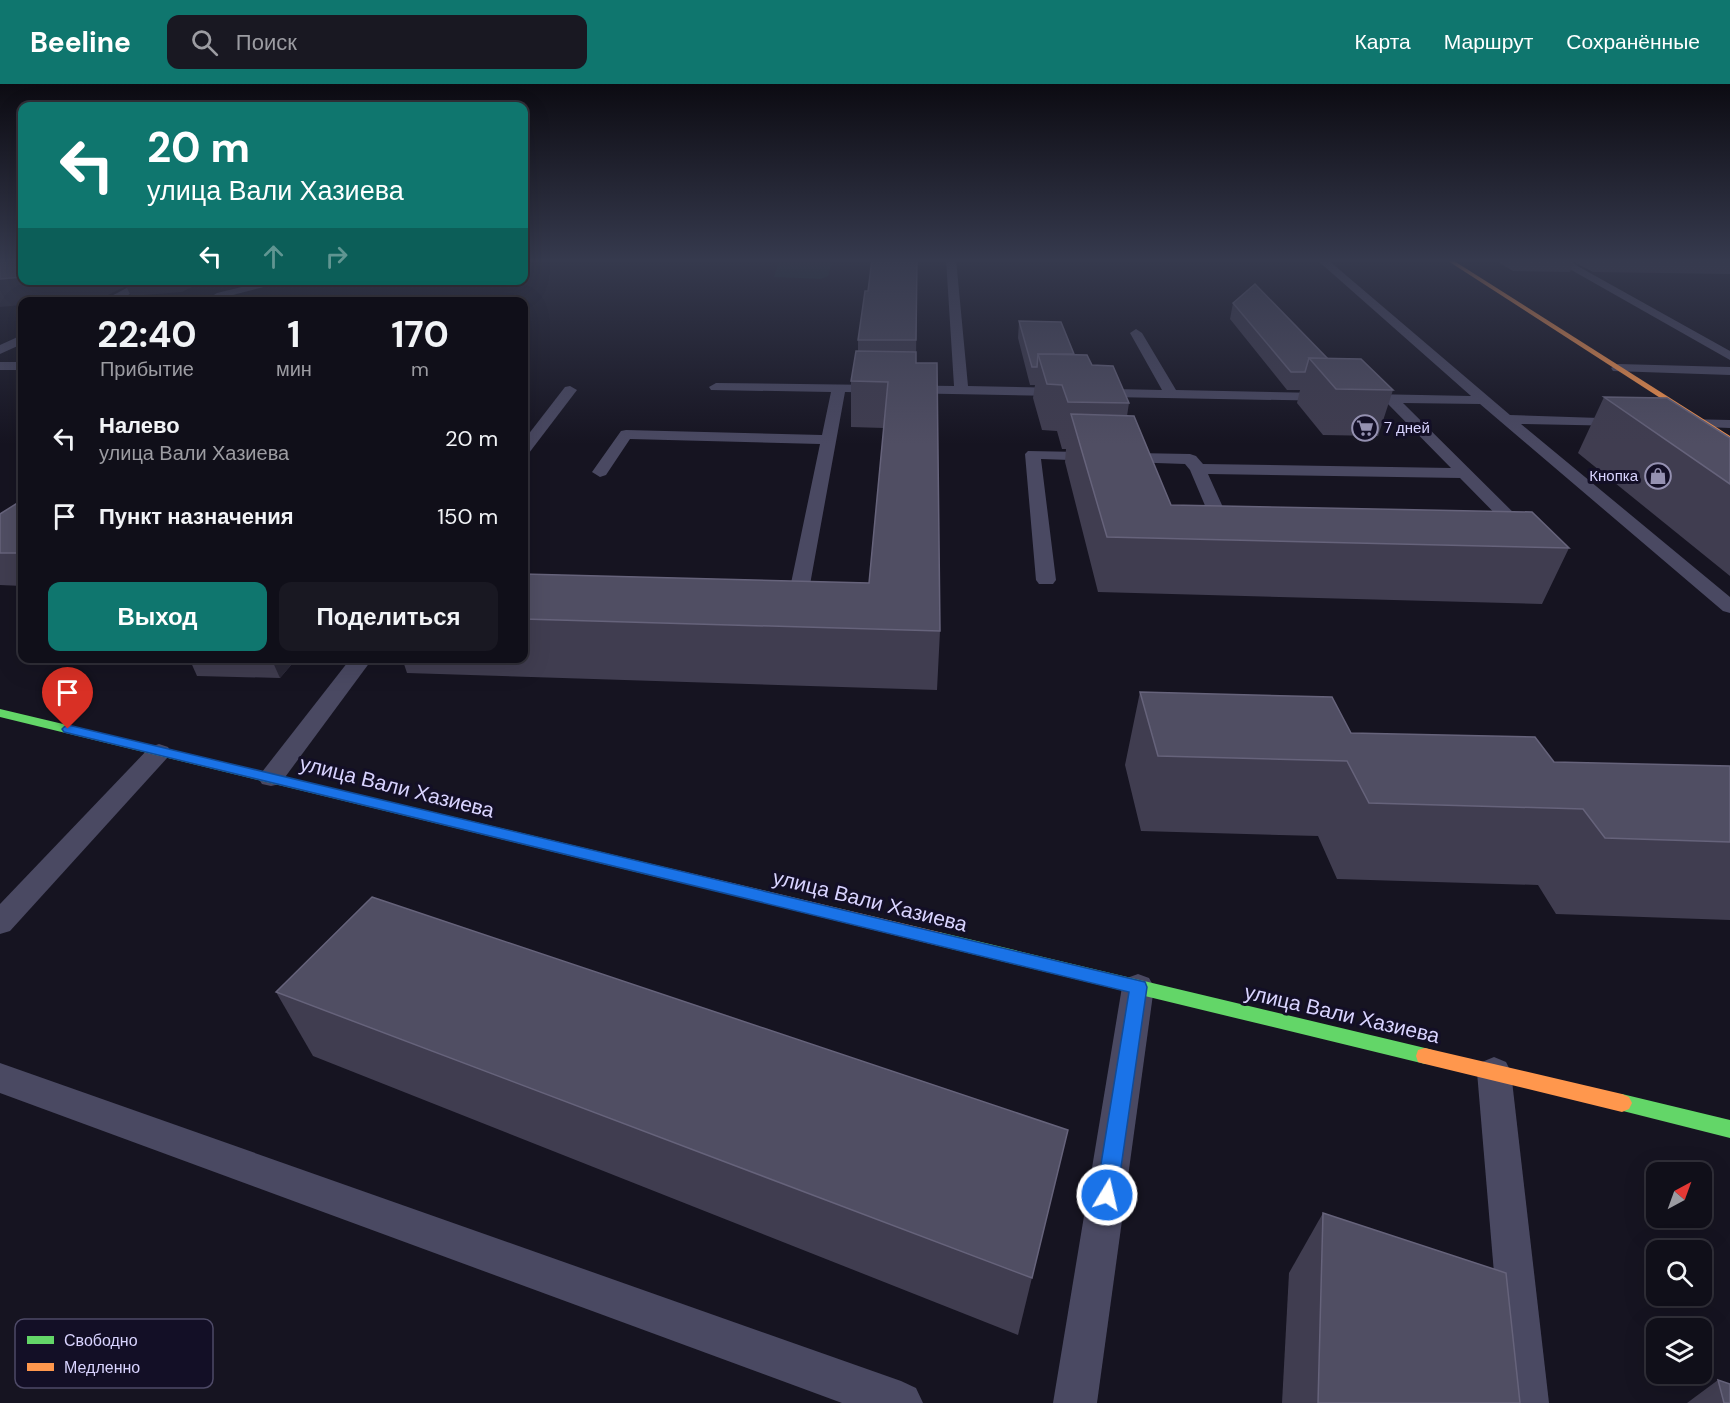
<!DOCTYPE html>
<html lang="ru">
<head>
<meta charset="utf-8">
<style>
  body { margin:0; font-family:"DM Sans",sans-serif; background:#191822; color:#f1f3f6; height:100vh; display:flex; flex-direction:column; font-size:22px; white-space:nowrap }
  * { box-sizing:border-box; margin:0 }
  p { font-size:20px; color:#9c9ca2 }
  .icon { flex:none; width:33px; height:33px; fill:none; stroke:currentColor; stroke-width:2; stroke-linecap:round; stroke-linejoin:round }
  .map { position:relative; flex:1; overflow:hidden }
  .sheet { position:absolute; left:18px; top:213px; width:510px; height:366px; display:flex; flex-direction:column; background:#100f19; border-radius:12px; box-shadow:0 6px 24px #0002,0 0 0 2px #302f38 }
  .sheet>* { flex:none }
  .top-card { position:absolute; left:18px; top:18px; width:510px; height:183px; border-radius:12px; box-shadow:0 6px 24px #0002,0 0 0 2px #302f38; background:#0f766e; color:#fff; overflow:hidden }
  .needle { width:39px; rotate:41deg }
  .buttons { position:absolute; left:1646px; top:1078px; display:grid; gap:12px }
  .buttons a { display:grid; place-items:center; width:66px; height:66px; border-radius:12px; background:#100f19; box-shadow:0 6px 24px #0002,0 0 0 2px #302f38; font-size:30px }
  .pin { position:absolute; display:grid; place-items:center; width:51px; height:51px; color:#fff; margin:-62px -26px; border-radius:50% 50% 50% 0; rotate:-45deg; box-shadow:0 0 6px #0007 }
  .pin .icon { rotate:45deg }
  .me { position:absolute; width:66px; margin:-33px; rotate:9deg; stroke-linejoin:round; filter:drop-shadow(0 0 4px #0008) }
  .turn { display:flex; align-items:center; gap:21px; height:126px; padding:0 30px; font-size:27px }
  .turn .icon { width:78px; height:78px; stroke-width:2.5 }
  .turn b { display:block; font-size:42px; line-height:51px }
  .lanes { display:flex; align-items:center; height:57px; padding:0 30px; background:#0003; justify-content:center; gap:30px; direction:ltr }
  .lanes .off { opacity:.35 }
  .eta { display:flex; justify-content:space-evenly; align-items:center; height:102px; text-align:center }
  .eta b { font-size:36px; font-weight:700; line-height:42px }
  .action { display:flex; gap:12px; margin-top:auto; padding:12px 30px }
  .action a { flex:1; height:69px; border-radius:12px; background:#0f766e; color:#fff; font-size:24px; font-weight:700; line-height:69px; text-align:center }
  .action a+a { background:#191822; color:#f1f3f6 }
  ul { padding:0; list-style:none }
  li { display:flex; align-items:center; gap:18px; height:78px; padding:0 30px }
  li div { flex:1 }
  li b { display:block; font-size:22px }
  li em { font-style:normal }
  header { display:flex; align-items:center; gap:36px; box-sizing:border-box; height:84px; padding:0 30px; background:#0f766e; color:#fff }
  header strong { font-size:28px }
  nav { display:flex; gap:33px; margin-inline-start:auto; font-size:21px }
  .search { width:420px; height:54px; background:#191822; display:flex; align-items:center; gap:15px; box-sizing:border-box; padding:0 21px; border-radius:12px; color:#9c9ca2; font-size:22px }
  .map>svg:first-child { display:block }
</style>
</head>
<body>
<header>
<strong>Beeline</strong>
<div class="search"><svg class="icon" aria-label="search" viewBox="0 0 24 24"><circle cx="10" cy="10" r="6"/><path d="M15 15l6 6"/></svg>Поиск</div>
<nav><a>Карта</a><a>Маршрут</a><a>Сохранённые</a></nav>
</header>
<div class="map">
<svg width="1730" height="1319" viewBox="0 0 1730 1319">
  <rect width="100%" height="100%" fill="#161421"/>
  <!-- green -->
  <path fill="#132c2d" d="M780,175H833L828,192L821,195L774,193Z"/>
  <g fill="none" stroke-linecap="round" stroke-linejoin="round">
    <!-- lane -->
    <g fill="#4a4962" fill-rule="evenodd">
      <path d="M946,175H956L968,302L1162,306L1130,249L1136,245L1142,249L1176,306L1471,312L1316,175H1327L1510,331L1630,335L1632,338L1625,342L1521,340L1730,513V529L1723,527L1480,320L1403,319L1532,447L1535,451L1532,455H1520L1460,394L1208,390L1235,450L1232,454H1220L1217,450L1190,386L1185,380L1041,375L1056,496L1053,500H1039L1036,496L1025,370L1028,367L1190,370L1196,372L1203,380L1451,384L1386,318L845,308L805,528L802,532H788L785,528L820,360L630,355L606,391L600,393L592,388L621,347L626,346L822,351L831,308L711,306L709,303L716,299L954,302Z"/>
      <path d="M1552,175H1565L1730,267V276Z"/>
      <path d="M142,196H156L115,218H100Z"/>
      <path d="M270,196H291L225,213L217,218H203L217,209Z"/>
      <path d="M22,251V260L0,270V261Z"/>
      <rect x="0" y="278" width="22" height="8"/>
      <path d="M1618,280L1730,283V291L1613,287L1611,284Z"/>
      <path d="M570,302L577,306L529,369L524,371V356L565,303Z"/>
      <path d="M1686,335L1730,336V344L1681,342L1679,339Z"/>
      <path d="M351,574H373L280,700L271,702L262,700L258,694L262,688Z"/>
      <path d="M159,660L168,663L171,668L168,673L10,847L0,850V820L150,663Z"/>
      <path d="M1138,890L1149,894L1154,903L1097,1319H1053L1122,903L1127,894Z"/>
      <path d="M1494,973L1506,978L1511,988L1549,1319H1505L1477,988L1482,978Z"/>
      <path d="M0,979L901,1297L916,1304L923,1319H842L0,1009Z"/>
    </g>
    <!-- fast -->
    <g fill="#63d668" fill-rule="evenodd">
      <path d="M0,625L677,786L683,788L685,792L683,796L677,798L0,633Z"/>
      <path d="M939,848L1425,964L1432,966L1434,972L1432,978L1425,980L939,862L933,860L931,855L933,850Z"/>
      <path d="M1622,1010L1730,1036V1054L1615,1025L1612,1019L1615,1013Z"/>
    </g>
    <!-- slow -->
    <g fill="#ff974d" fill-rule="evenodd">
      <path d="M1445,175H1451L1730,352V359Z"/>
      <path d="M677,786L939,848L945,850L947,855L945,860L939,862L671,796L669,792L671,788Z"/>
      <path d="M1425,964L1622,1010L1629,1013L1632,1019L1629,1025L1622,1028L1425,980L1418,978L1416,972L1418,966Z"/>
    </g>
  </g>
  <!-- wall -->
  <g fill="#403d50">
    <path d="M917,175L916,279L940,547L937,606L407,589L402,574H524V490L869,499L884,344L851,343V297L858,267V256L868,207Z"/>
    <path d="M1493,175H1730V190L1593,188L1574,178L1570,188L1513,187Z"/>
    <path d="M1233,219L1328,275L1393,306L1378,352L1323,351L1297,319L1300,306H1287L1230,235Z"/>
    <path d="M1019,237L1092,281L1129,319L1127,332L1171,421L1569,464L1542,520L1098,508L1065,378L1066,365H1062L1057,347L1042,346L1033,314L1035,301H1030L1018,254Z"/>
    <path d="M1604,313L1730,354V492L1578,369Z"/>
    <path d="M22,416V502L0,501V430Z"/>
    <path d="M189,574H297L280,594L197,592Z"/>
    <path d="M1140,608L1351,649L1554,678L1730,682V836L1556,830L1538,801L1337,795L1318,752L1141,747L1125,681Z"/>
    <path d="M276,908L1068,1046L1018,1251L313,972Z"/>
    <path d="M1323,1129L1520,1319H1282L1289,1189Z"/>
    <path d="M1718,1296L1730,1319H1687Z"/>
  </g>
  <!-- shaded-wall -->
  <g fill="#282635">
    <path d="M0,175H14L22,193V196H205L182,208L131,212L126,202L102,214L65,218H22V221L0,223Z"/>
    <path d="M271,574H297L280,594Z"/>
  </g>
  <!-- building -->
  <g fill="#504e63" stroke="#66637b" stroke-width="1.5">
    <path d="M20,175H22V193L0,195V179Z"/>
    <path d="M872,175H917L916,256H858L865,207H868Z"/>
    <path d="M1255,200L1328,275L1309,274L1305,288H1291L1233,219Z"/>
    <path d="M1019,237L1061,238L1074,270H1038L1037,283H1032Z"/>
    <path d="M856,267L916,268V279H937L940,547L524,535V490L869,499L888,298L851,297Z"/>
    <path d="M1038,270L1087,271L1092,281L1113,282L1129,319L1068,318L1062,301L1047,300Z"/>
    <path d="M1309,274L1361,275L1393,306L1336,305Z"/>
    <path d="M1604,313L1667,314L1730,354V400Z"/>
    <path d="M1071,330L1134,332L1171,421L1532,428L1569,464L1107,453Z"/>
    <path d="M22,416V469H0V430Z"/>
    <path d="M1140,608L1332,613L1351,649L1535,653L1554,678L1730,682V758L1605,754L1583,725L1369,719L1347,677L1158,672Z"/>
    <path d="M372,813L1068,1046L1032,1194L276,908Z"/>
    <path d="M1323,1129L1506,1189L1520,1319H1318Z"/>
    <path d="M1718,1296L1730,1300V1319H1724Z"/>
  </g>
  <!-- sky -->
  <linearGradient id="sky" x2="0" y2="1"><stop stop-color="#0c0b12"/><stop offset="0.49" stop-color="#363a4e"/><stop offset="1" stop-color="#363a4e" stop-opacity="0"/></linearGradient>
  <rect width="1730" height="360" fill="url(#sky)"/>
  <!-- route -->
  <path fill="#1a73e8" stroke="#114b97" stroke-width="1.5" d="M68,641L1145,898L1147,903L1117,1111L1114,1118L1107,1121L1099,1118L1096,1111L1129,908L64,648L62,645L64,643Z"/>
  <!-- icons -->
  <defs>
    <g id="supermarket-ring" transform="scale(1.35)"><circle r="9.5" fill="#130f26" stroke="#9591b1" stroke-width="1.5"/><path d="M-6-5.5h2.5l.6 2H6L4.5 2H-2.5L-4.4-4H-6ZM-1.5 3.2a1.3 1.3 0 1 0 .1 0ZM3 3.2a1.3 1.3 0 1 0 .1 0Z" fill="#9591b1"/></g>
    <g id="shop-ring" transform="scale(1.35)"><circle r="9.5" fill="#130f26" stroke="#9591b1" stroke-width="1.5"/><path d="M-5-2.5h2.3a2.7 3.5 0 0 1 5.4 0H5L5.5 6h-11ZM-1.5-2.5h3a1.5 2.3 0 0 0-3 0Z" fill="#9591b1"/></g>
  </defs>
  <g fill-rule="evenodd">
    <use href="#supermarket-ring" x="1365" y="344"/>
    <use href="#shop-ring" x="1658" y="392"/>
  </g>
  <g text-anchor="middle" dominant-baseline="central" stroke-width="6" stroke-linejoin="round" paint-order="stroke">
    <!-- far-poi labels -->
    <g font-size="15" fill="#d9d4ff" stroke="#130f26" text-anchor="start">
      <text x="1384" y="344">7 дней</text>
      <text x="1638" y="392" text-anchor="end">Кнопка</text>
    </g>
    <!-- near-street labels -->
    <g font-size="21" fill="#d9d4ff" stroke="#130f26">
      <text transform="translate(397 703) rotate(14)">улица Вали Хазиева</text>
      <text transform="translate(870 817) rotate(14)">улица Вали Хазиева</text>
      <text transform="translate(1342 930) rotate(13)">улица Вали Хазиева</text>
    </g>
  </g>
  <!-- legend -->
  <rect x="15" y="1235" width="198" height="69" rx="9" fill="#130f26" stroke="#4e4a67" stroke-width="1.5"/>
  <rect x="27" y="1252" width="27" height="8" fill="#63d668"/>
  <rect x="27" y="1279" width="27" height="8" fill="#ff974d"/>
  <g font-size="16" fill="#d9d4ff">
    <text x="64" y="1262">Свободно</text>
    <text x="64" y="1289">Медленно</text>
  </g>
</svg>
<div class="buttons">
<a><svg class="needle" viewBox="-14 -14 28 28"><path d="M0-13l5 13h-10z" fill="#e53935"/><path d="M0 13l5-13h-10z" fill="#9c9ca2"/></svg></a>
<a><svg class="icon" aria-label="search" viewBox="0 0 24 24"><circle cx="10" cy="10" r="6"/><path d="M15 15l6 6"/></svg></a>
<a><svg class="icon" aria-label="layers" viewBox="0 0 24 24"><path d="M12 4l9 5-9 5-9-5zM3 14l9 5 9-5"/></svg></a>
</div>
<div class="pin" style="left:68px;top:645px;background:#d93025"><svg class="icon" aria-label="arrive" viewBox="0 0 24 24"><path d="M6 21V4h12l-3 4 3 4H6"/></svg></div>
<svg class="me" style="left:1107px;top:1111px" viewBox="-20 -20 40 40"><circle r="17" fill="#1a73e8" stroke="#fff" stroke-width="3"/><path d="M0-11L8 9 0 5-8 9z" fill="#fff"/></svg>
<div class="top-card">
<div class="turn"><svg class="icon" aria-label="left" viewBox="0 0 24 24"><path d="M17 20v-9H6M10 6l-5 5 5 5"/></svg><div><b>20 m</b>улица Вали Хазиева</div></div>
<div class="lanes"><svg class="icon" aria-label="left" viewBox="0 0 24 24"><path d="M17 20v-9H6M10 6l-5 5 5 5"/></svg><svg class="icon off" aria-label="ahead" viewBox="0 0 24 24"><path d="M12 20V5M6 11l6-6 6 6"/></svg><svg class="icon off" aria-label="right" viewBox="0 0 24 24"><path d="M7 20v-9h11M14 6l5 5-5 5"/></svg></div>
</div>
<section class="sheet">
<div class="eta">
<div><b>22:40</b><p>Прибытие</p></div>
<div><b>1</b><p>мин</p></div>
<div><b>170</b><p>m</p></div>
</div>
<ul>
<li><svg class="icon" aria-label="left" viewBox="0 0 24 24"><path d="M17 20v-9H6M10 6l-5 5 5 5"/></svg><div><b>Налево</b><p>улица Вали Хазиева</p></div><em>20 m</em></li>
<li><svg class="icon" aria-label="arrive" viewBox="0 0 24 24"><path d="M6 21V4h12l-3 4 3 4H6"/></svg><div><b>Пункт назначения</b></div><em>150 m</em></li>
</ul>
<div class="action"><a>Выход</a><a>Поделиться</a></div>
</section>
</div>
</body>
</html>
